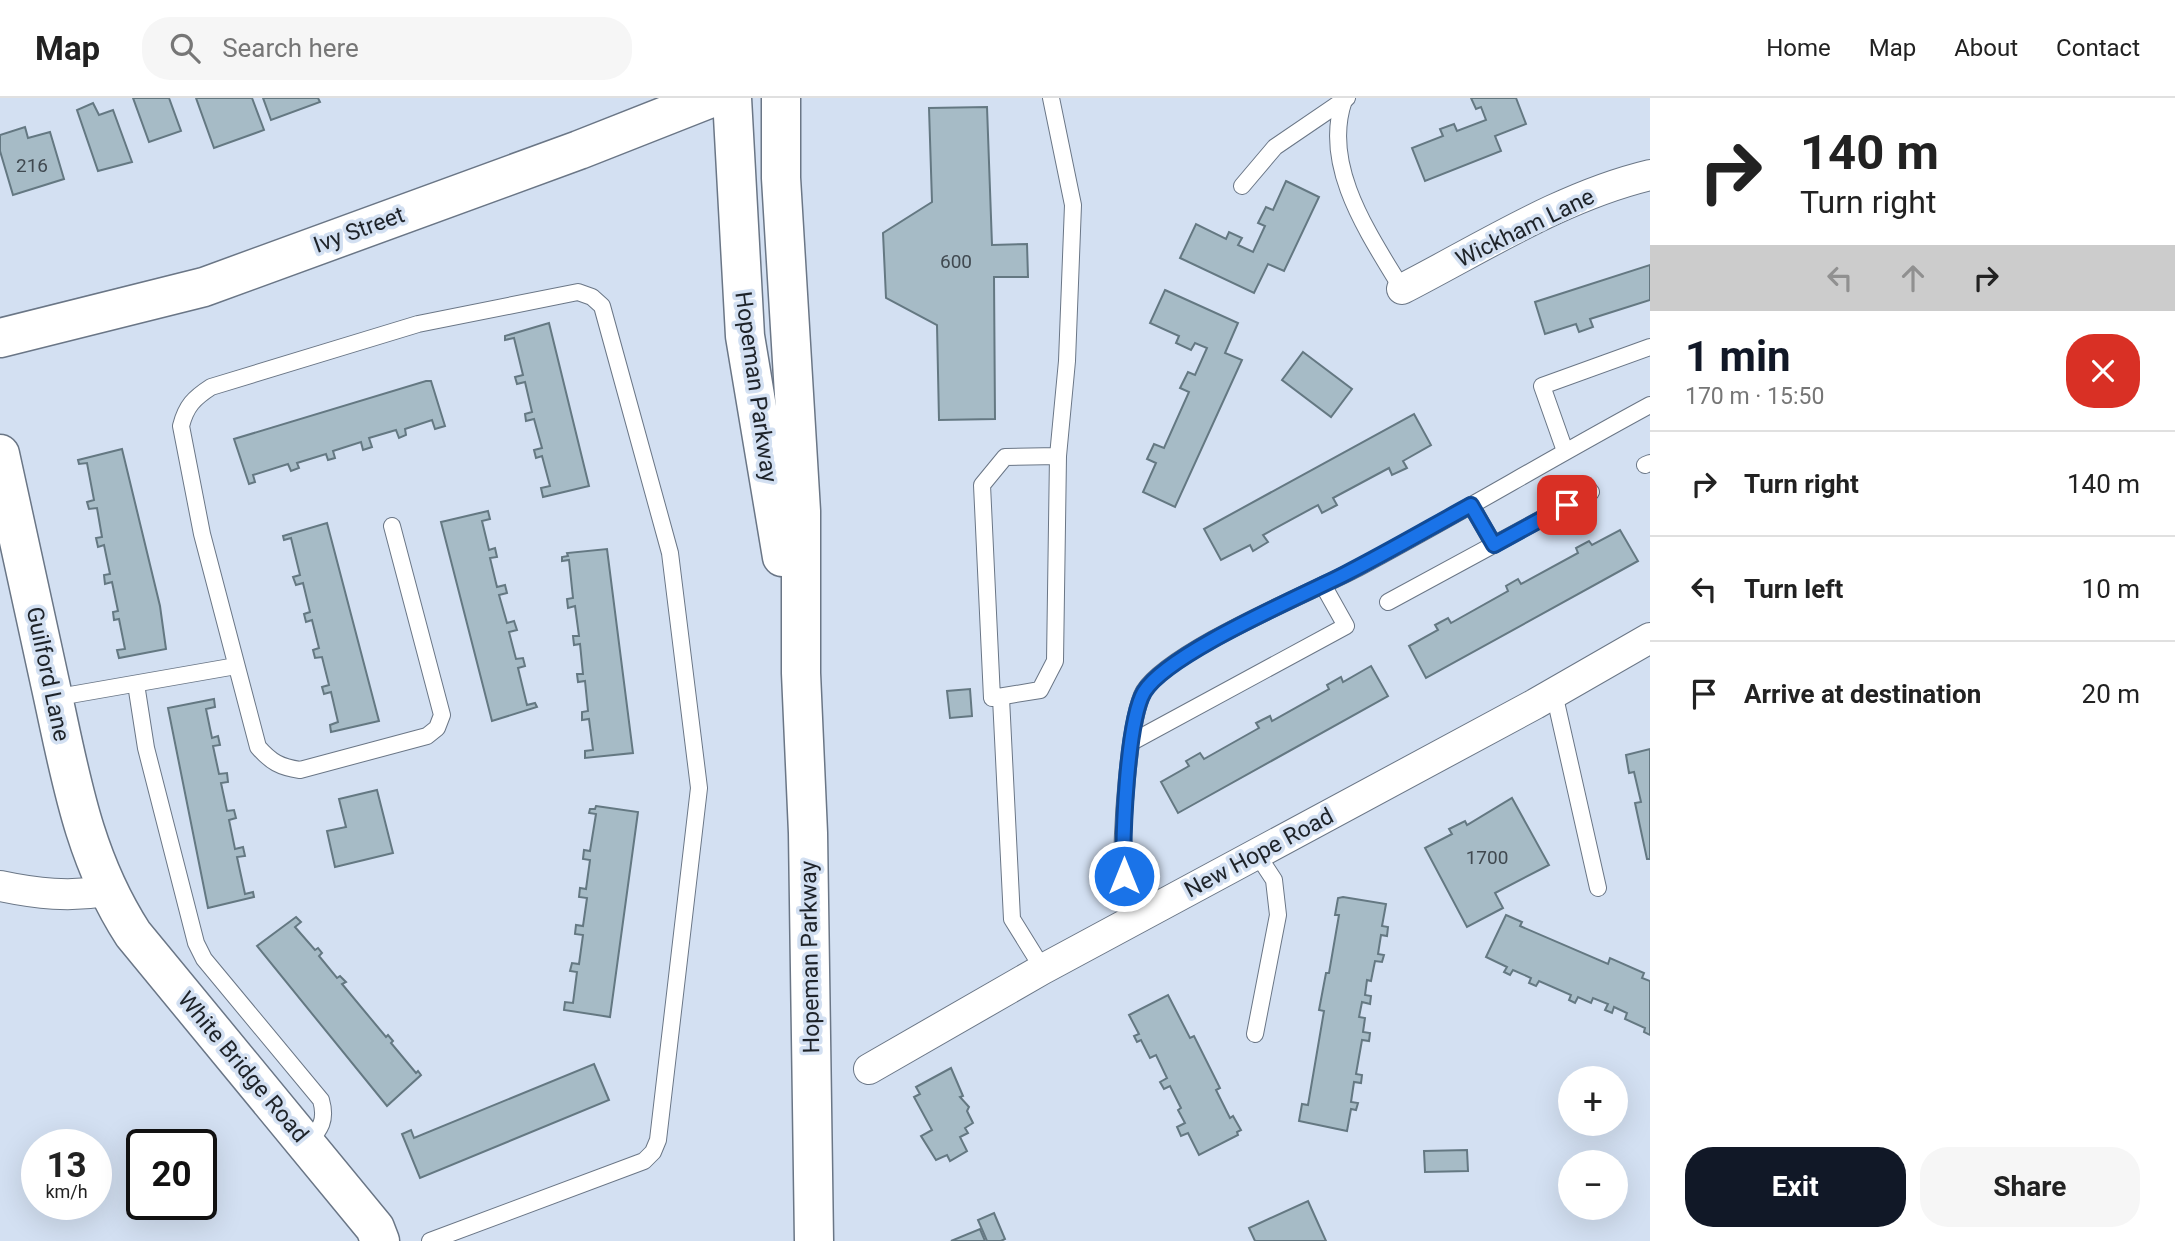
<!DOCTYPE html>
<html lang="en">
<head>
<meta charset="utf-8">
<style>
  body { margin:0; font-family:Roboto,sans-serif; background:#f6f6f6; color:#222; height:100vh; display:flex; flex-direction:column; font-size:26px; white-space:nowrap }
  * { box-sizing:border-box; margin:0 }
  p { font-size:23px; color:#767676 }
  .icon { flex:none; width:38px; height:38px; fill:none; stroke:currentColor; stroke-width:2; stroke-linecap:round; stroke-linejoin:round }
  .map { position:relative; flex:1; overflow:hidden }
  .sheet { display:flex; flex-direction:column; background:#fff; width:525px }
  .sheet>* { flex:none }
  .top-card { background:#fff; color:#222; overflow:hidden }
  .buttons { position:absolute; left:1558px; top:968px; display:grid; gap:14px }
  .buttons a { display:grid; place-items:center; width:70px; height:70px; border-radius:50%; background:#fff; box-shadow:0 7px 28px #0002; font-size:35px }
  .speed { position:absolute; left:21px; top:1031px; display:flex; gap:14px; font-size:35px; font-weight:700; text-align:center }
  .speed>* { display:grid; place-content:center; width:91px; height:91px; border-radius:50%; background:#fff; box-shadow:0 7px 28px #0002; line-height:1 }
  .speed small { font-size:18px; font-weight:400 }
  .speed .limit { border:4px solid #111; border-radius:10px; background:#fff; color:#111 }
  .pin { position:absolute; display:grid; place-items:center; width:60px; height:60px; color:#fff; margin:-30px; border-radius:14px; box-shadow:0 4px 10px #0006 }
  .me { position:absolute; width:77px; margin:-38px; rotate:0deg; stroke-linejoin:round; filter:drop-shadow(0 0 5px #0008) }
  .turn { display:flex; align-items:center; gap:24px; height:147px; padding:0 35px; font-size:32px }
  .turn .icon { width:91px; height:91px; stroke-width:2.5 }
  .turn b { display:block; font-size:49px; line-height:60px }
  .lanes { display:flex; align-items:center; height:66px; padding:0 35px; background:#0003; justify-content:center; gap:35px; direction:ltr }
  .lanes .off { opacity:.35 }
  .round { display:grid; place-items:center; flex:none; width:74px; height:74px; border-radius:28px; background:#f6f6f6 }
  .overview { display:flex; align-items:center; justify-content:space-between; height:119px; padding:0 35px }
  h1 { font-size:42px; font-weight:700; line-height:52px; color:#111827 }
  .primary-button { display:flex; gap:14px; margin-top:auto; padding:14px 35px }
  .primary-button a { flex:1; height:80px; border-radius:28px; background:#111827; color:#fff; font-size:28px; font-weight:700; line-height:80px; text-align:center }
  .primary-button a+a { background:#f6f6f6; color:#222 }
  ul { padding:0; list-style:none }
  li { display:flex; align-items:center; gap:21px; height:105px; padding:0 35px; border-top:2px solid #e0e0e0 }
  li div { flex:1 }
  li b { display:block; font-size:26px }
  li em { font-style:normal }
  header { display:flex; align-items:center; gap:42px; box-sizing:border-box; height:98px; padding:0 35px; background:#fff; border-bottom:2px solid #e0e0e0 }
  header strong { font-size:33px }
  nav { display:flex; gap:38px; margin-inline-start:auto; font-size:24px }
  .search { width:490px; height:63px; background:#f6f6f6; display:flex; align-items:center; gap:18px; box-sizing:border-box; padding:0 24px; border-radius:28px; color:#767676; font-size:26px }
  main { display:flex; flex:1; min-height:0 }
  .map>svg:first-child { display:block }
</style>
</head>
<body>
<header>
<strong>Map</strong>
<div class="search"><svg class="icon" aria-label="search" viewBox="0 0 24 24"><circle cx="10" cy="10" r="6"/><path d="M15 15l6 6"/></svg>Search here</div>
<nav><a>Home</a><a>Map</a><a>About</a><a>Contact</a></nav>
</header>
<main>
<div class="map">
<svg width="1650" height="1143" viewBox="0 0 1650 1143">
  <rect width="100%" height="100%" fill="#d3e0f2"/>
  <!-- building -->
  <g fill="#a6bbc6" stroke="#647882" stroke-width="2">
    <path d="M133,0H169L181,33L149,44Z"/>
    <path d="M196,0H252L264,32L214,50Z"/>
    <path d="M263,0H318L320,4L271,22Z"/>
    <path d="M1471,0H1516L1526,26L1495,38L1501,53L1425,83L1412,50L1443,38L1440,31L1454,26L1457,33L1486,22L1481,9L1476,11Z"/>
    <path d="M93,5L99,17L113,12L132,64L98,73L77,12Z"/>
    <path d="M987,9L992,147L1027,146L1028,179H994L995,321L939,322L937,227L886,200L883,135L932,104L929,10Z"/>
    <path d="M25,29L28,40L50,34L64,81L13,97L0,53V37Z"/>
    <path d="M1286,83L1319,99L1284,173L1268,166L1254,195L1180,160L1196,126L1226,141L1229,134L1242,140L1238,147L1253,154L1265,128L1258,125L1266,109L1273,112Z"/>
    <path d="M1650,167V202L1590,221L1593,229L1579,234L1576,226L1545,236L1535,204Z"/>
    <path d="M1165,192L1238,225L1225,255L1242,262L1175,409L1143,394L1156,365L1147,361L1154,346L1164,350L1189,294L1180,290L1188,274L1195,277L1207,250L1195,245L1191,252L1176,245L1179,238L1150,225Z"/>
    <path d="M549,225L589,388L543,399L541,390L550,388L542,358L536,360L534,352L542,350L534,321L526,323L525,316L532,314L525,284L517,286L515,279L523,277L514,240L505,242V238Z"/>
    <path d="M1303,254L1352,291L1331,319L1282,282Z"/>
    <path d="M426,283H431L445,328L435,331L432,322L405,331L406,337L399,340L396,332L369,340L372,349L363,352L361,344L333,353L335,360L328,362L326,356L297,365L299,370L291,373L288,366L253,377L255,384L249,386L234,341Z"/>
    <path d="M1414,316L1431,347L1403,363L1407,370L1392,377L1389,370L1333,400L1337,407L1322,415L1318,407L1263,437L1268,444L1253,453L1250,447L1221,462L1204,431Z"/>
    <path d="M122,351L160,508L166,551L119,560L117,552L125,551L119,521L114,522L113,514L118,513L112,484L105,486L104,477L110,476L104,447L98,449L96,440L102,439L97,410L89,411L87,404L94,402L87,365L79,366L78,362Z"/>
    <path d="M488,413L490,421L482,423L489,452L495,450L497,459L490,460L497,489L505,487L507,495L499,497L507,525L514,523L517,532L509,534L516,561L523,560L525,568L518,570L527,607L535,605L537,609L492,623L441,424Z"/>
    <path d="M327,425L379,623L331,634L330,627L338,624L331,594L324,596L322,589L329,587L322,559L315,560L313,552L319,550L312,522L306,524L304,516L310,514L303,485L296,487L293,479L300,477L291,440L284,442L283,438Z"/>
    <path d="M1620,432L1638,463L1426,580L1409,548L1438,532L1435,527L1448,520L1451,525L1508,493L1506,488L1518,481L1521,486L1578,455L1576,450L1589,443L1592,447Z"/>
    <path d="M607,451L633,655L585,660V653L593,652L589,621L582,622V614L588,613L585,583L578,584L577,576H583L580,546L574,547L573,538H579L575,508L568,510L567,501L573,500L569,462L562,463V459L568,458L567,455Z"/>
    <path d="M1371,568L1388,598L1178,715L1161,684L1189,668L1186,663L1200,655L1204,661L1259,630L1256,625L1270,618L1272,623L1329,591L1327,587L1341,579L1343,584Z"/>
    <path d="M970,591L972,618L950,620L947,593Z"/>
    <path d="M214,601L215,609L206,611L212,640L218,638L220,647L213,648L219,676L227,675L228,684L221,685L227,713L234,712L236,720L229,722L235,751L243,749L245,758L237,759L245,796L253,794L254,799L208,810L168,610Z"/>
    <path d="M1650,651V761H1647L1635,705L1641,704L1634,674L1629,675L1626,657Z"/>
    <path d="M377,692L393,755L335,769L327,733L346,729L339,701Z"/>
    <path d="M1512,700L1549,767L1495,795L1503,810L1467,829L1425,750L1452,736L1449,731L1465,723L1467,727Z"/>
    <path d="M596,708L638,714L610,919L564,912L565,904L573,905L577,874L570,873L572,865L579,866L583,837L575,836L576,827L583,828L587,800L579,799L580,790L586,791L590,762L583,761L584,752L590,753L596,716L589,715L590,711H595Z"/>
    <path d="M1343,799L1386,806L1382,828L1388,829L1387,838L1381,837L1378,856L1384,857L1382,864L1375,863L1371,883L1367,882L1365,897L1371,898L1370,906L1362,904L1359,919L1365,920L1363,934L1370,935L1369,943L1362,942L1356,976L1362,977L1361,985L1354,984L1351,1004L1358,1005L1356,1012L1351,1011L1347,1033L1299,1023L1302,1006L1308,1007L1324,913L1319,912L1326,875H1329L1339,817H1335L1338,800Z"/>
    <path d="M1506,817L1522,824L1520,828L1608,866L1610,860L1644,875L1642,880L1650,883V937L1644,934L1645,930L1625,921L1627,915L1614,909L1612,915L1605,912L1608,906L1593,900L1591,905L1578,899L1575,905L1569,902L1571,897L1539,883L1536,888L1529,885L1531,880L1513,872L1510,877L1504,874L1507,869L1486,859Z"/>
    <path d="M296,819L301,824L295,829L315,852L318,850L322,855L319,858L337,880L340,878L346,884L342,886L386,939L388,937L393,943L391,945L416,975L418,973L421,977L387,1008L257,848Z"/>
    <path d="M1168,897L1190,940L1194,938L1220,990L1216,992L1230,1020L1233,1018L1241,1032L1237,1034L1238,1037L1199,1057L1188,1035L1181,1038L1177,1029L1185,1025L1178,1012L1181,1010L1170,988L1164,991L1160,984L1167,980L1156,957L1150,960L1141,942L1137,944L1134,938L1139,936L1129,917Z"/>
    <path d="M594,966L609,1002L420,1080L402,1036L411,1032L414,1040Z"/>
    <path d="M951,970L963,998L960,999L969,1009L967,1013L973,1025L965,1030L968,1035L960,1039L967,1053L950,1063L947,1057L936,1062L921,1038L932,1032L914,999L920,996L916,989Z"/>
    <path d="M1467,1052L1468,1073L1425,1074L1424,1053Z"/>
    <path d="M1308,1103L1326,1143H1255L1249,1130Z"/>
    <path d="M994,1115L1005,1141L1001,1143H987L978,1122Z"/>
    <path d="M980,1131L985,1143H951Z"/>
  </g>
  <g fill="none" stroke-linecap="round" stroke-linejoin="round">
    <!-- lane casing -->
    <g stroke="#6a7686" stroke-width="18">
      <g id="lane">
        <path d="M1051,0L1073,107L1067,263L1058,358L1055,563L1040,592L992,600L982,387L1005,359L1058,358"/>
        <path d="M1344,2C1321,68 1369,136 1402,191"/>
        <path d="M1242,88L1275,49L1347,0"/>
        <path d="M1565,353L1542,288L1650,249"/>
        <path d="M1645,367L1650,365"/>
        <path d="M1471,407L1494,447"/>
        <path d="M392,428L442,617L437,630L427,638L300,672C280,669 271,664 258,649L202,436L181,328C186,308 194,300 211,289L418,226L578,194L592,199L602,208L670,455L699,690L658,1042L653,1054L644,1063L430,1143"/>
        <path d="M1388,504L1591,394"/>
        <path d="M136,586L146,650L196,845L204,861L321,1002C327,1023 320,1031 307,1047"/>
        <path d="M1554,595L1598,790"/>
        <path d="M53,600L236,568"/>
        <path d="M1001,600L1012,821L1043,871"/>
        <path d="M1132,644L1346,528L1323,487"/>
        <path d="M1132,823C1129,808 1125,792 1123,776C1120,744 1129,619 1144,593C1170,552 1310,495 1358,470C1457,417 1552,360 1650,307"/>
        <path d="M1255,936L1278,817L1274,782L1257,756"/>
      </g>
    </g>
    <!-- street casing -->
    <g stroke="#6a7686" stroke-width="32">
      <g id="street">
        <path d="M1402,191C1482,150 1562,98 1650,77"/>
        <path d="M0,788C37,796 70,799 107,793"/>
        <path d="M869,971L1043,871L1535,606L1650,540"/>
      </g>
    </g>
    <!-- secondary casing -->
    <g stroke="#6a7686" stroke-width="41">
      <g id="secondary">
        <path d="M732,0L745,238L782,459"/>
        <path d="M781,0V80L801,413V575L808,735L814,1143"/>
        <path d="M0,240L204,189L579,52L711,0"/>
        <path d="M0,356C16,432 33,508 50,585C70,675 82,757 133,836L375,1130L380,1143"/>
      </g>
    </g>
    <!-- lane -->
    <use href="#lane" stroke="#fff" stroke-width="16"/>
    <!-- street -->
    <use href="#street" stroke="#fff" stroke-width="30"/>
    <!-- secondary -->
    <use href="#secondary" stroke="#fff" stroke-width="38"/>
  </g>
  <g fill="none" stroke-linecap="round" stroke-linejoin="round">
    <!-- route casing -->
    <g stroke="#114b97" stroke-width="18">
      <path id="route" d="M1124,778C1122,740 1127,623 1144,594C1168,555 1300,499 1345,476C1388,454 1429,430 1471,407L1494,447L1567,407"/>
    </g>
    <!-- route -->
    <use href="#route" stroke="#1a73e8" stroke-width="12"/>
  </g>
  <g text-anchor="middle" dominant-baseline="central" stroke-width="7" stroke-linejoin="round" paint-order="stroke">
    <!-- number labels -->
    <g font-size="19" fill="#404950">
      <text x="32" y="67">216</text>
      <text x="956" y="163">600</text>
      <text x="1487" y="759">1700</text>
    </g>
    <!-- street labels -->
    <g font-size="23" fill="#1e2329" stroke="#d3e0f2">
      <text transform="translate(1525 130) rotate(-26)">Wickham Lane</text>
      <text transform="translate(359 132) rotate(-20)">Ivy Street</text>
      <text transform="translate(756 289) rotate(82)">Hopeman Parkway</text>
      <text transform="translate(48 576) rotate(78)">Guilford Lane</text>
      <text transform="translate(1259 755) rotate(-28)">New Hope Road</text>
      <text transform="translate(810 859) rotate(-91)">Hopeman Parkway</text>
      <text transform="translate(243 969) rotate(50)">White Bridge Road</text>
    </g>
  </g>
</svg>
<div class="buttons">
<a>+</a>
<a>−</a>
</div>
<div class="speed"><div>13<small>km/h</small></div><div class="limit">20</div></div>
<div class="pin" style="left:1567px;top:407px;background:#d93025"><svg class="icon" aria-label="arrive" viewBox="0 0 24 24"><path d="M6 21V4h12l-3 4 3 4H6"/></svg></div>
<svg class="me" style="left:1124px;top:778px" viewBox="-20 -20 40 40"><circle r="17" fill="#1a73e8" stroke="#fff" stroke-width="3"/><path d="M0-11L8 9 0 5-8 9z" fill="#fff"/></svg>
</div>
<section class="sheet">
<div class="top-card">
<div class="turn"><svg class="icon" aria-label="right" viewBox="0 0 24 24"><path d="M7 20v-9h11M14 6l5 5-5 5"/></svg><div><b>140 m</b>Turn right</div></div>
<div class="lanes"><svg class="icon off" aria-label="left" viewBox="0 0 24 24"><path d="M17 20v-9H6M10 6l-5 5 5 5"/></svg><svg class="icon off" aria-label="ahead" viewBox="0 0 24 24"><path d="M12 20V5M6 11l6-6 6 6"/></svg><svg class="icon" aria-label="right" viewBox="0 0 24 24"><path d="M7 20v-9h11M14 6l5 5-5 5"/></svg></div>
</div>
<div class="overview"><div><h1>1 min</h1><p>170 m · 15:50</p></div><a class="round" style="background:#d93025;color:#fff"><svg class="icon" aria-label="close" viewBox="0 0 24 24"><path d="M6 6l12 12M18 6L6 18"/></svg></a></div>
<ul>
<li><svg class="icon" aria-label="right" viewBox="0 0 24 24"><path d="M7 20v-9h11M14 6l5 5-5 5"/></svg><div><b>Turn right</b></div><em>140 m</em></li>
<li><svg class="icon" aria-label="left" viewBox="0 0 24 24"><path d="M17 20v-9H6M10 6l-5 5 5 5"/></svg><div><b>Turn left</b></div><em>10 m</em></li>
<li><svg class="icon" aria-label="arrive" viewBox="0 0 24 24"><path d="M6 21V4h12l-3 4 3 4H6"/></svg><div><b>Arrive at destination</b></div><em>20 m</em></li>
</ul>
<div class="primary-button"><a>Exit</a><a>Share</a></div>
</section>
</main>
</body>
</html>
